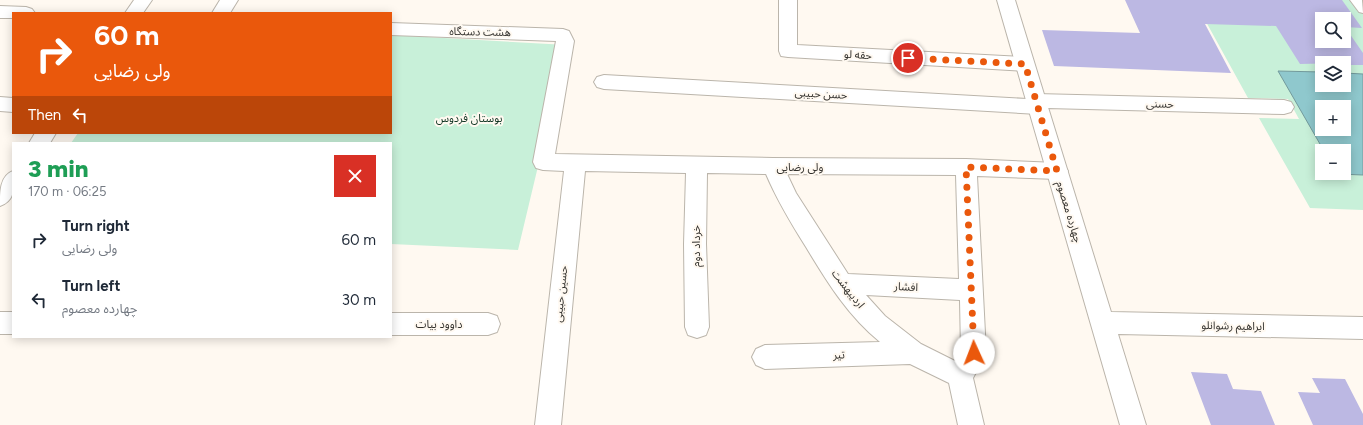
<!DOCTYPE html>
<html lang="en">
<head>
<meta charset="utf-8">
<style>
  body { margin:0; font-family:Figtree,"Noto Sans Arabic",sans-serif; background:#f6f6f7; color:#1f2937; height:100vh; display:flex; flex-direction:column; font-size:15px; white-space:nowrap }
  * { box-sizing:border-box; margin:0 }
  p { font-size:13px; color:#747a83 }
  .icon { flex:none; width:22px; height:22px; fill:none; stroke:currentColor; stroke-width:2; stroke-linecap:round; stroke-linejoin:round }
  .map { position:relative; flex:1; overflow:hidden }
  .drawer { position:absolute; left:12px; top:142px; width:380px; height:196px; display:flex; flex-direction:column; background:#fff; border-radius:0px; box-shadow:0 2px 10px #0003 }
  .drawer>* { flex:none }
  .guide { position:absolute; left:12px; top:12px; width:380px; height:122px; border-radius:0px; box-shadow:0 2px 10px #0003; background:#ea580c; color:#fff; overflow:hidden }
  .buttons { position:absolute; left:1315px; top:12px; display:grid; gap:8px }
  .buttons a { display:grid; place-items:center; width:36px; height:36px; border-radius:0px; background:#fff; box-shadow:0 2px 10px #0003; font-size:20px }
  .pin { position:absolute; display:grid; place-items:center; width:34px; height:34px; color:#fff; margin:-17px; border:2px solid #fff; border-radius:50%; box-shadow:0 1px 4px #0007 }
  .me { position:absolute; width:44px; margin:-22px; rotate:358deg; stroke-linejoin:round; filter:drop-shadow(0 0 3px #0008) }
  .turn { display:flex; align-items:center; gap:14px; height:84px; padding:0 16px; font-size:18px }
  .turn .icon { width:52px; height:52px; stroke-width:2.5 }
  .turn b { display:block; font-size:28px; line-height:34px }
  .then { display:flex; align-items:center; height:38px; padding:0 16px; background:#0003; gap:8px; font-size:15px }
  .round { display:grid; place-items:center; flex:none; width:42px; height:42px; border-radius:0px; background:#f6f6f7 }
  .head { display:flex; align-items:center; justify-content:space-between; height:68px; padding:0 16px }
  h1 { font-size:24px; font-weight:800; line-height:30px; color:#1e9e55 }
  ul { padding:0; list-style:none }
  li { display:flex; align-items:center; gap:12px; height:60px; padding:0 16px }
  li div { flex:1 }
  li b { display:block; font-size:15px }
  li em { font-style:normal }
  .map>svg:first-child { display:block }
</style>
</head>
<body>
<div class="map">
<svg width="1363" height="425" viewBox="0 0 1363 425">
  <rect width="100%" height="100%" fill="#fff9f1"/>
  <!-- green -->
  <g fill="#c8f0d9" fill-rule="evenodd">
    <path d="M1194,0H1363V210L1310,208L1259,118L1299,119L1288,99L1248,98ZM1322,19H1344V41H1322ZM1322,63H1344V85H1322ZM1322,107H1344V129H1322ZM1322,151H1344V173H1322Z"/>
    <path d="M391,35L567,45L518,250L391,244V143H71L78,133H391Z"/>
  </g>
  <!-- water -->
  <path fill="#8fc8cd" stroke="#739a9c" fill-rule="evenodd" d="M1278,71L1322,72V85H1344V73L1363,74V175L1338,174L1344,173V151H1324ZM1322,107H1344V129H1322Z"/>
  <!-- building -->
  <g fill="#bcb8e3" fill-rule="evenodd">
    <path d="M1125,0H1342L1362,28L1345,27L1363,53V65H1344V63L1300,64L1276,26L1205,24L1231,73L1054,66L1042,30L1140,33ZM1322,19H1344V41H1322Z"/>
    <path d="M1191,372L1227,374L1233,389L1261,391L1275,425H1211Z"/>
    <path d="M1312,378L1345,379L1363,414V425H1313L1298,392L1320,393Z"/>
  </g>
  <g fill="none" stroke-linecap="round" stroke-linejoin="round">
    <!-- service casing -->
    <g stroke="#bbb5ab" stroke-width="2">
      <path id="service" d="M1350,0H1362L1363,13L1359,12Z"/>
    </g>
    <!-- minor casing -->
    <g stroke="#bbb5ab" stroke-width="2">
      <g id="minor">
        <path d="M220,0H238L230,13H212Z"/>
        <path d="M779,0H797V45L1025,57L1032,59L1034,64L1032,69L1025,71L788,57L781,56L779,51Z"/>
        <path d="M0,6L26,7L32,9L35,13H13V18H0Z"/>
        <path d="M391,23L563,29L569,31L574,41L555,154L773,158L966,159L1057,163L1064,165L1068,171L1064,177L1057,179L977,176L986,353L973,378L984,425H958L949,383L910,364L765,369L756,365L752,357L756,349L765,345L880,342C848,316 827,282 806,247C791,223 777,200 766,174L707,173L706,244L709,327L706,335L697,338L688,335L685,327L684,244L686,173L585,171L561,425H535L564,171L543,170L536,168L533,162L556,41L391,35ZM787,174L956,175L959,279L848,274L796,193ZM866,295L960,300L961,351L955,361L921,344L885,316Z"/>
        <path d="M604,75L1027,99L1029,96L1036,94L1284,100L1291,102L1294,107L1291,112L1284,114L1047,108L1045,112L1038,114L604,89L597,87L594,82L597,77Z"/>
        <path d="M0,97L13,98V112L0,111Z"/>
        <rect x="0" y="312" width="13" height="22"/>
        <path d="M391,313H488L497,316L500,324L497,332L488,335H391Z"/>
      </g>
    </g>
    <!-- tertiary casing -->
    <g stroke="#bbb5ab" stroke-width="2">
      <g id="tertiary">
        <path d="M134,0H152L143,13H125Z"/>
        <path d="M997,0H1015L1111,312L1363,317V339L1118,334L1146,425H1120Z"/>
        <path d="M35,133H56L50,143H29Z"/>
        <path d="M13,171C13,186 17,200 0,206C0,191 0,176 13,171Z"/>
      </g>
    </g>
    <!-- service -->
    <use href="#service" fill="#fff" fill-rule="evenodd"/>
    <!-- minor -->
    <use href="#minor" fill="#fff" fill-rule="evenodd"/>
    <!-- tertiary -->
    <use href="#tertiary" fill="#fff" fill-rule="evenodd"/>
  </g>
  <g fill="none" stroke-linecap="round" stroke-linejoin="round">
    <!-- route -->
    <path stroke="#ea580c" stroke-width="7" stroke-dasharray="0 12.6" d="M908,58L1025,64L1057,171L966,167L974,353"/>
  </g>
  <g text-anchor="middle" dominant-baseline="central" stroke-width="4" stroke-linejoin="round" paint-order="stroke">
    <!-- street labels -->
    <g font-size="11" fill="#312f2b" stroke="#fff9f1">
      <text transform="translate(480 32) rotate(1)">هشت دستگاه</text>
      <text transform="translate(858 55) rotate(3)">حقه لو</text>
      <text transform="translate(821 94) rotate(3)">حسن حبیبی</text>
      <text transform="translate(1160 104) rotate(1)">حسنی</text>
      <text x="800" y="167">ولی رضایی</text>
      <text transform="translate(1069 212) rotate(73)">چهارده معصوم</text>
      <text transform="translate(696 246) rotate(-90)">خرداد دوم</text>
      <text transform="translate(906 287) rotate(3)">افشار</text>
      <text transform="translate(848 289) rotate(52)">اردیبهشت</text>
      <text transform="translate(561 294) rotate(-84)">حسین حبیبی</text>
      <text x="439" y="324">داوود بیات</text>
      <text transform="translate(1233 326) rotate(1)">ابراهیم رشوانلو</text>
      <text transform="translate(839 355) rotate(-2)">تیر</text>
    </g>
    <!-- park labels -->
    <g font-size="11" fill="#103523" stroke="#fff9f1">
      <text x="469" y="118">بوستان فردوس</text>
    </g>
  </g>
</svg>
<div class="buttons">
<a><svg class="icon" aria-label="search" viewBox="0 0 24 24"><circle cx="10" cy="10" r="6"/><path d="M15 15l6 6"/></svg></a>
<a><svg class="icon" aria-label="layers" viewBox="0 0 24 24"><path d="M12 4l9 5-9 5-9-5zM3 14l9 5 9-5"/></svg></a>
<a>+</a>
<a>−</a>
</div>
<div class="pin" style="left:908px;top:58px;background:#d93025"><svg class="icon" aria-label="arrive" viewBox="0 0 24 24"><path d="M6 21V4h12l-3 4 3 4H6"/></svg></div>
<svg class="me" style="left:974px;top:353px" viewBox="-20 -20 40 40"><circle r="19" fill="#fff"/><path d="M0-13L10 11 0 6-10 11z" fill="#ea580c"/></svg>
<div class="guide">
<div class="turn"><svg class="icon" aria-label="right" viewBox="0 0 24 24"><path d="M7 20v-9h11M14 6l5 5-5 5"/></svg><div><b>60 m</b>ولی رضایی</div></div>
<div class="then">Then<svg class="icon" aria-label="left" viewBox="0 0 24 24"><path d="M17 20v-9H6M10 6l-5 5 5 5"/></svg></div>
</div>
<section class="drawer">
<div class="head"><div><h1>3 min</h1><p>170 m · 06:25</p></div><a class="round" style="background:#d93025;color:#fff"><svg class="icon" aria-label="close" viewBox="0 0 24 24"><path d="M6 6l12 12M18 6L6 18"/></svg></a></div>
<ul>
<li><svg class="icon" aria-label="right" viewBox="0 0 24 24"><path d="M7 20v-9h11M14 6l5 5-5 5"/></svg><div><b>Turn right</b><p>ولی رضایی</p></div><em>60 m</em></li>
<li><svg class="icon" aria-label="left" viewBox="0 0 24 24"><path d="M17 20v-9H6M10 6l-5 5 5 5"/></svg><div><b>Turn left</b><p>چهارده معصوم</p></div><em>30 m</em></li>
</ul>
</section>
</div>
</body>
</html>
